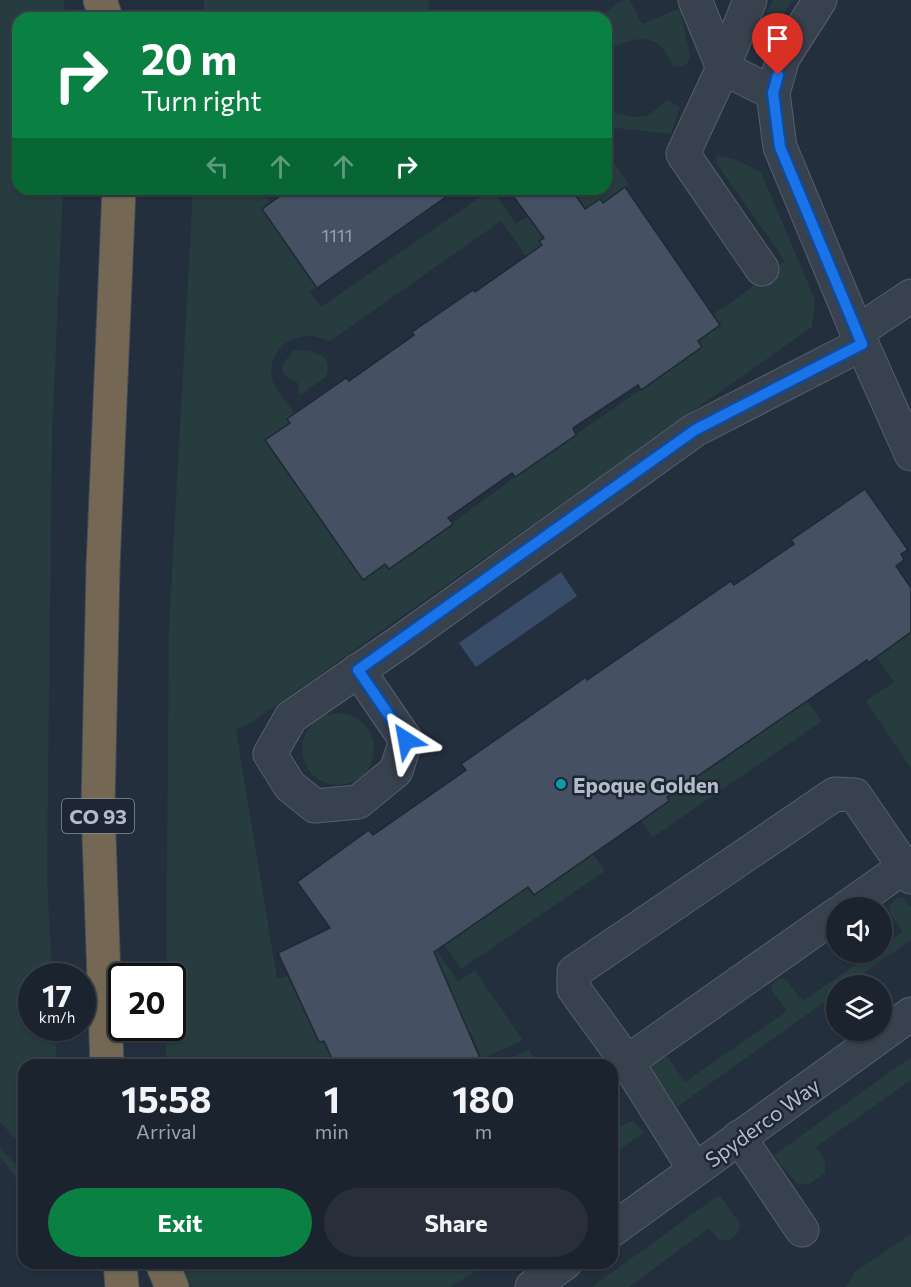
<!DOCTYPE html>
<html lang="en">
<head>
<meta charset="utf-8">
<style>
  body { margin:0; font-family:Commissioner,sans-serif; background:#282f3a; color:#f1f3f6; height:100vh; display:flex; flex-direction:column; font-size:22px; white-space:nowrap }
  * { box-sizing:border-box; margin:0 }
  p { font-size:20px; color:#a0a4aa }
  .icon { flex:none; width:33px; height:33px; fill:none; stroke:currentColor; stroke-width:2; stroke-linecap:round; stroke-linejoin:round }
  .map { position:relative; flex:1; overflow:hidden }
  .drawer { position:absolute; left:18px; top:1059px; width:600px; height:210px; display:flex; flex-direction:column; background:#1b232e; border-radius:18px; box-shadow:0 2px 4px #0004,0 0 0 2px #39404a }
  .drawer>* { flex:none }
  .guide { position:absolute; left:12px; top:12px; width:600px; height:183px; border-radius:18px; box-shadow:0 2px 4px #0004,0 0 0 2px #39404a; background:#0b8043; color:#fff; overflow:hidden }
  .tools { position:absolute; left:826px; top:897px; display:grid; gap:12px }
  .tools a { display:grid; place-items:center; width:66px; height:66px; border-radius:50%; background:#1b232e; box-shadow:0 2px 4px #0004,0 0 0 2px #39404a; font-size:30px }
  .speed { position:absolute; left:18px; top:963px; display:flex; gap:12px; font-size:30px; font-weight:700; text-align:center }
  .speed>* { display:grid; place-content:center; width:78px; height:78px; border-radius:50%; background:#1b232e; box-shadow:0 2px 4px #0004,0 0 0 2px #39404a; line-height:1 }
  .speed small { font-size:15px; font-weight:400 }
  .speed .limit { border:3px solid #111; border-radius:9px; background:#fff; color:#111 }
  .pin { position:absolute; display:grid; place-items:center; width:51px; height:51px; color:#fff; margin:-62px -26px; border-radius:50% 50% 50% 0; rotate:-45deg; box-shadow:0 0 6px #0007 }
  .pin .icon { rotate:45deg }
  .me { position:absolute; width:66px; margin:-33px; rotate:326deg; stroke-linejoin:round; filter:drop-shadow(0 0 4px #0008) }
  .turn { display:flex; align-items:center; gap:21px; height:126px; padding:0 30px; font-size:27px }
  .turn .icon { width:78px; height:78px; stroke-width:2.5 }
  .turn b { display:block; font-size:42px; line-height:51px }
  .lanes { display:flex; align-items:center; height:57px; padding:0 30px; background:#0003; justify-content:center; gap:30px; direction:ltr }
  .lanes .off { opacity:.35 }
  .eta { display:flex; justify-content:space-evenly; align-items:center; height:102px; text-align:center }
  .eta b { font-size:36px; font-weight:700; line-height:42px }
  .cta { display:flex; gap:12px; margin-top:auto; padding:12px 30px }
  .cta a { flex:1; height:69px; border-radius:36px; background:#0b8043; color:#fff; font-size:24px; font-weight:700; line-height:69px; text-align:center }
  .cta a+a { background:#282f3a; color:#f1f3f6 }
  .map>svg:first-child { display:block }
</style>
</head>
<body>
<div class="map">
<svg width="911" height="1287" viewBox="0 0 911 1287">
  <rect width="100%" height="100%" fill="#242f3e"/>
  <!-- green -->
  <g fill="#263c3f">
    <path d="M0,0H64L65,18H18V189H63L52,433L47,875L52,976H32V1028H55L57,1065H24V1148L0,1122Z"/>
    <path d="M204,0H429V18H203Z"/>
    <path d="M625,0H630L642,24L680,8L690,56L687,64L680,67L673,66C670,61 667,54 663,49C647,31 623,42 606,51V18H600L617,3Z"/>
    <path d="M773,0H794L758,46L754,38Z"/>
    <path d="M667,100L680,107L671,134L606,127V111L633,117L648,116Z"/>
    <path d="M608,155L629,184L603,203L600,199L563,225L571,189H606V156Z"/>
    <path d="M716,156L737,160L761,172L815,300L812,327L255,720L236,730L277,979L288,976L319,1042L324,1041L335,1065H166V1028H172V976H166L169,628L193,189H261L271,203L262,209L317,288L309,291L321,307L492,189L516,224L528,216L544,238L539,241L542,245L526,256L501,221L330,341C323,339 314,335 307,336C282,337 266,360 273,382C277,393 288,404 295,414L287,419L290,423L265,440L363,580L385,564L389,569L515,477L702,347L698,341L721,324L713,314L732,302L785,261L717,164Z"/>
    <path d="M294,350C307,350 316,351 326,359L328,369L326,377L300,395L297,382L285,376L282,370L285,361Z"/>
    <path d="M911,632V768L866,701L894,682L877,657Z"/>
    <path d="M807,701L822,721L653,837L641,820L669,801L664,793C707,771 743,744 780,713L784,717Z"/>
    <circle cx="338" cy="749" r="36"/>
    <path d="M593,854L605,871L461,969L438,935L453,939L528,887L534,895Z"/>
    <path d="M902,897L911,907V940L847,985L837,986V993L677,1107L653,1071L651,1066L657,1058L664,1056L668,1058L685,1082L787,1011L771,990L774,982L782,978L786,980L803,1001L873,953L882,952V946L903,932L890,913L889,907L896,898Z"/>
    <path d="M430,941L458,981L475,971L523,1040L482,1059L471,1033L466,1035L433,967Z"/>
    <path d="M529,1050L539,1065H496Z"/>
    <path d="M911,1057V1080L816,1147L825,1161V1173L807,1185L796,1183L774,1155Z"/>
    <path d="M628,1122H634L644,1132L612,1155V1132Z"/>
    <path d="M0,1148L24,1172V1188L0,1157Z"/>
    <path d="M719,1195L740,1224L737,1234L729,1240H719L709,1228L629,1287H592Z"/>
    <path d="M911,1234V1287H846L855,1272Z"/>
    <path d="M181,1263H422L426,1271L443,1263H483L484,1266L451,1287H192L182,1268Z"/>
  </g>
  <!-- water -->
  <path fill="#394c67" d="M561,572L577,596L476,667L459,643Z"/>
  <!-- building -->
  <g fill="#455162" stroke="#1f2835" stroke-width="1.5">
    <path d="M625,187L720,325L698,341L702,347L641,390L638,385L573,428L576,435L515,477L512,473L448,518L453,524L389,569L385,564L363,580L265,440L290,423L287,419L346,378L349,381L414,335L412,332L473,290L475,292L542,245L539,241L544,238L508,189H571L585,209L600,199L603,203Z"/>
    <path d="M290,189H457L317,288L262,209Z"/>
    <path d="M865,489L908,550L901,554L904,560L896,566L911,588V632L868,663L867,660L667,797L669,801L534,895L528,887L434,952L483,1065H335L324,1041L319,1042L278,953L330,928L297,882L369,830L373,835L466,770L461,764L586,677L587,680L731,581L734,585L794,544L791,540Z"/>
  </g>
  <g fill="none" stroke-linecap="round" stroke-linejoin="round">
    <!-- minor casing -->
    <g stroke="#565f6c" stroke-width="35">
      <g id="minor">
        <path d="M695,0L723,68L773,93"/>
        <path d="M750,0L723,68L683,154L762,269"/>
        <path d="M820,0L783,58L773,93L780,147L862,344L911,454"/>
        <path d="M857,332L911,296"/>
        <path d="M358,670L406,740L396,771L358,802L315,806L290,786L270,754L291,717L400,642L695,430L862,344"/>
        <path d="M846,908L904,867"/>
        <path d="M627,1062L837,914"/>
        <path d="M739,1137L802,1230"/>
        <path d="M695,1170L627,1062L574,989V972L835,794L855,795L911,877"/>
        <path d="M612,1230L911,1014"/>
        <path d="M532,1287L565,1263"/>
      </g>
    </g>
    <!-- highway casing -->
    <g stroke="#434c59" stroke-width="35">
      <g id="highway">
        <path d="M100,0L106,18"/>
        <path d="M107,1065L98,807L103,567L119,189"/>
        <path d="M120,1263L122,1287"/>
        <path d="M162,1263L172,1287"/>
      </g>
    </g>
    <!-- minor -->
    <use href="#minor" stroke="#38414e" stroke-width="33"/>
    <!-- highway -->
    <use href="#highway" stroke="#746855" stroke-width="33"/>
  </g>
  <g fill="none" stroke-linecap="round" stroke-linejoin="round">
    <!-- route casing -->
    <g stroke="#114b97" stroke-width="15">
      <path id="route" d="M406,740L358,670L695,430L862,344L780,147L773,93L778,75"/>
    </g>
    <!-- route -->
    <use href="#route" stroke="#1a73e8" stroke-width="10"/>
  </g>
  <!-- markers -->
  <circle fill="#0f9aa8" stroke="#1d2633" stroke-width="2" cx="561" cy="784" r="6"/>
  <g text-anchor="middle" dominant-baseline="central" stroke-width="5" stroke-linejoin="round" paint-order="stroke">
    <!-- number labels -->
    <g font-size="18" fill="#98a1af">
      <text x="337" y="235">1111</text>
    </g>
    <!-- shield labels -->
    <rect fill="#1d2633" stroke="#878f9c" stroke-width="1.5" x="62" y="799" width="72" height="34" rx="4.5"/>
    <g font-size="20" font-weight="bold" fill="#b4bcc9">
      <text x="98" y="816">CO 93</text>
    </g>
    <!-- poi labels -->
    <g font-size="21" font-weight="bold" fill="#b4bcc9" stroke="#1d2633" text-anchor="start">
      <text x="573" y="784">Epoque Golden</text>
    </g>
    <!-- street labels -->
    <g font-size="21" fill="#b4bcc9" stroke="#1d2633">
      <text transform="translate(762 1122) rotate(-36)">Spyderco Way</text>
    </g>
  </g>
</svg>
<div class="tools">
<a><svg class="icon" aria-label="sound" viewBox="0 0 24 24"><path d="M4 9h4l5-4v14l-5-4H4zM17 9q2 3 0 6"/></svg></a>
<a><svg class="icon" aria-label="layers" viewBox="0 0 24 24"><path d="M12 4l9 5-9 5-9-5zM3 14l9 5 9-5"/></svg></a>
</div>
<div class="speed"><div>17<small>km/h</small></div><div class="limit">20</div></div>
<div class="pin" style="left:778px;top:75px;background:#d93025"><svg class="icon" aria-label="arrive" viewBox="0 0 24 24"><path d="M6 21V4h12l-3 4 3 4H6"/></svg></div>
<svg class="me" style="left:406px;top:740px" viewBox="-20 -20 40 40"><path d="M0-17L14 15 0 8-14 15z" fill="#1a73e8" stroke="#fff" stroke-width="4"/></svg>
<div class="guide">
<div class="turn"><svg class="icon" aria-label="right" viewBox="0 0 24 24"><path d="M7 20v-9h11M14 6l5 5-5 5"/></svg><div><b>20 m</b>Turn right</div></div>
<div class="lanes"><svg class="icon off" aria-label="left" viewBox="0 0 24 24"><path d="M17 20v-9H6M10 6l-5 5 5 5"/></svg><svg class="icon off" aria-label="ahead" viewBox="0 0 24 24"><path d="M12 20V5M6 11l6-6 6 6"/></svg><svg class="icon off" aria-label="ahead" viewBox="0 0 24 24"><path d="M12 20V5M6 11l6-6 6 6"/></svg><svg class="icon" aria-label="right" viewBox="0 0 24 24"><path d="M7 20v-9h11M14 6l5 5-5 5"/></svg></div>
</div>
<section class="drawer">
<div class="eta">
<div><b>15:58</b><p>Arrival</p></div>
<div><b>1</b><p>min</p></div>
<div><b>180</b><p>m</p></div>
</div>
<div class="cta"><a>Exit</a><a>Share</a></div>
</section>
</div>
</body>
</html>
